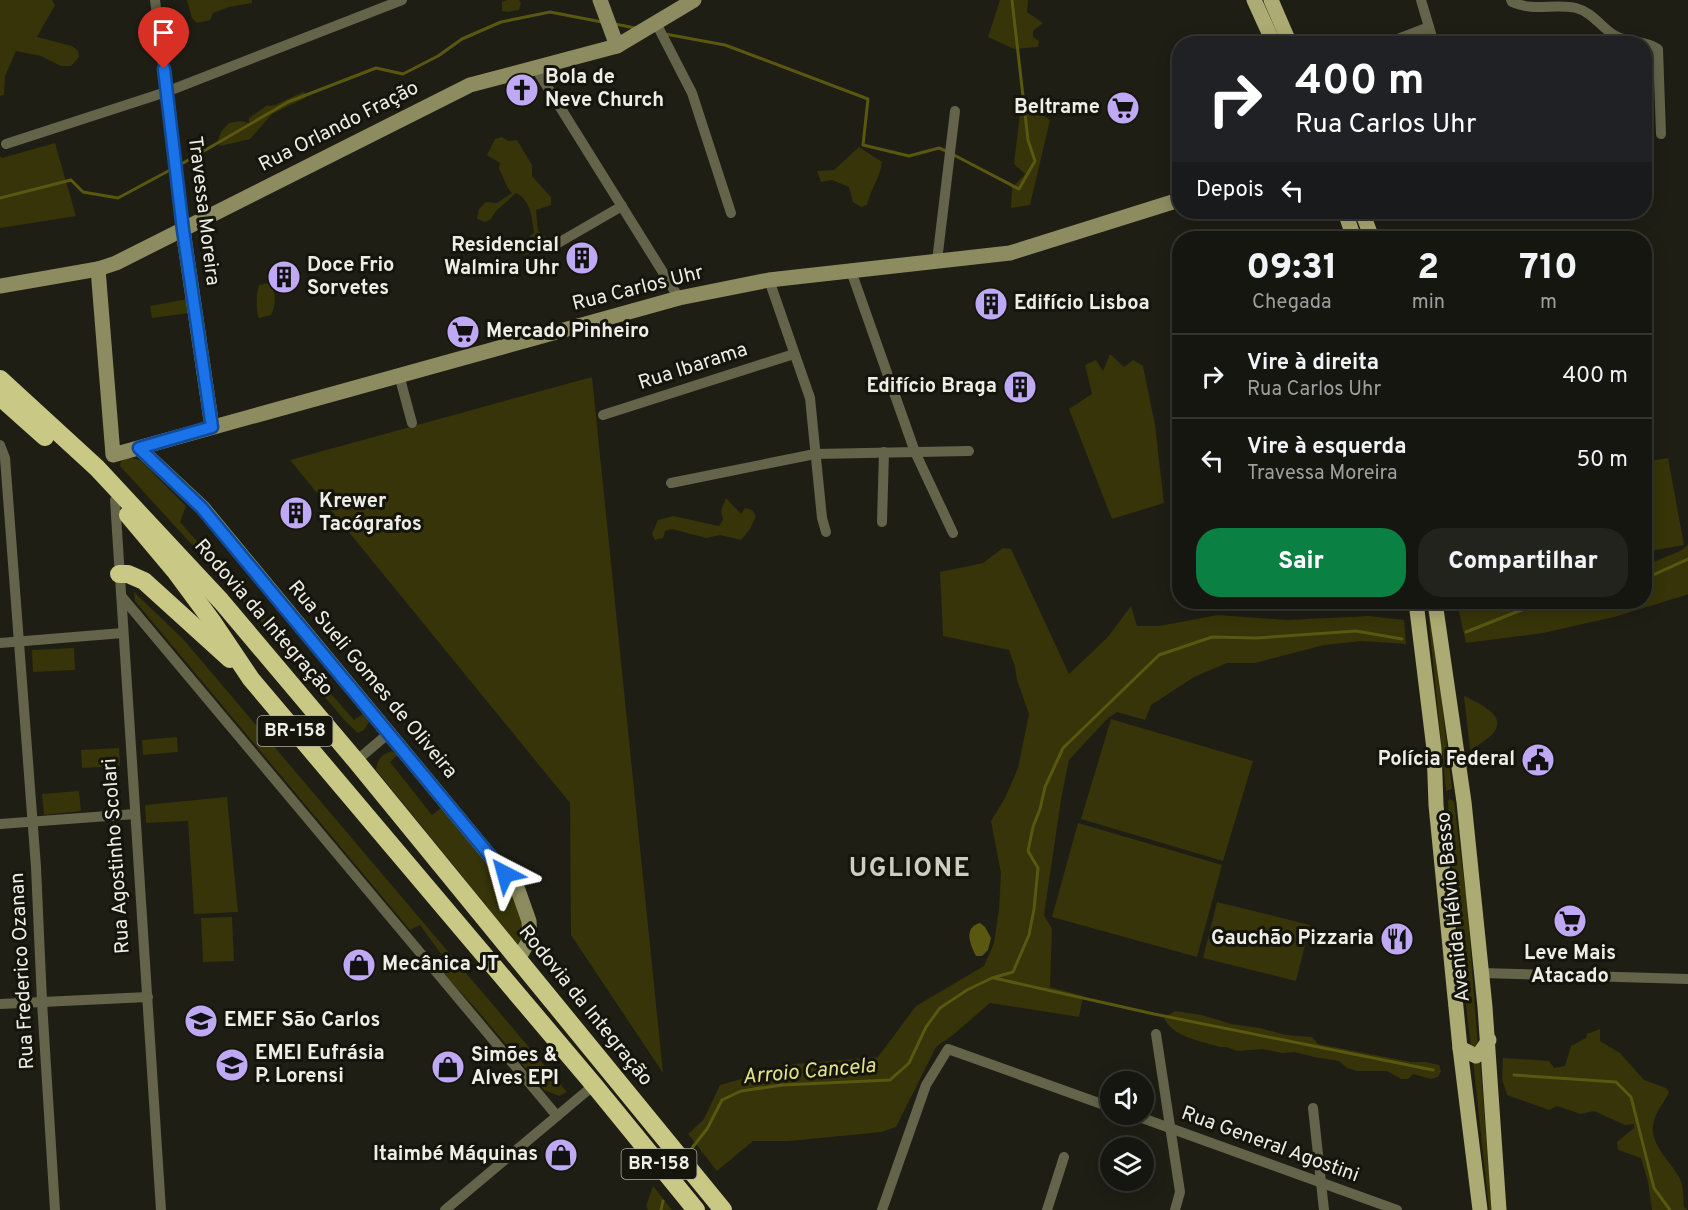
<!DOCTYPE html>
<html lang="pt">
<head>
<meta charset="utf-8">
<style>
  body { margin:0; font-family:Overpass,sans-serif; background:#23231e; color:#f1f3f6; height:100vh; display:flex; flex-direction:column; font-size:22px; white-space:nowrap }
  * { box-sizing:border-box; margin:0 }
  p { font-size:20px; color:#9e9f9f }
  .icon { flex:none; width:33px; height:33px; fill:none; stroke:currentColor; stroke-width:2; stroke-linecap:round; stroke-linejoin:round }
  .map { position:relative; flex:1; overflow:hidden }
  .details { position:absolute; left:1172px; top:231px; width:480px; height:378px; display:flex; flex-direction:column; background:#161610; border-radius:24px; box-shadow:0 3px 15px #0003,0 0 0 2px #353530 }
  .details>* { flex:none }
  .banner { position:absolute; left:1172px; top:36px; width:480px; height:183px; border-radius:24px; box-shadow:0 3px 15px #0003,0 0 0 2px #353530; background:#202124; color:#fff; overflow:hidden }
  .fabs { position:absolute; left:1100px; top:1071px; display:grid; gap:12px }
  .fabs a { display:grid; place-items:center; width:54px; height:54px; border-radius:50%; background:#161610; box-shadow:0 3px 15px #0003,0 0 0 2px #353530; font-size:30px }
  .pin { position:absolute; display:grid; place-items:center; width:51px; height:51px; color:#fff; margin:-62px -26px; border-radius:50% 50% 50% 0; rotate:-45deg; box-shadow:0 0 6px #0007 }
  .pin .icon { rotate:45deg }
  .me { position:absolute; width:66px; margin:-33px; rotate:321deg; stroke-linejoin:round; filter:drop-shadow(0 0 4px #0008) }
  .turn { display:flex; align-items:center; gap:21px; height:126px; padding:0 24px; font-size:27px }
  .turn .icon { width:78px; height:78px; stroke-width:2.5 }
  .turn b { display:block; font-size:42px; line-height:51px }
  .then { display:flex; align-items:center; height:57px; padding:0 24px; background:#0003; gap:12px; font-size:22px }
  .eta { display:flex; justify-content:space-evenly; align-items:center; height:102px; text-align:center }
  .eta b { font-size:36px; font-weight:800; line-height:42px }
  .primary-button { display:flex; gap:12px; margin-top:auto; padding:12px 24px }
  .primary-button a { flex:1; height:69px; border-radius:24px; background:#0b8043; color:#fff; font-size:24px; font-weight:800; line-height:69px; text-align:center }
  .primary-button a+a { background:#23231e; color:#f1f3f6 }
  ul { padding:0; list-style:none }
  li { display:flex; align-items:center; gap:18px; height:84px; padding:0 24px; border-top:2px solid #353530 }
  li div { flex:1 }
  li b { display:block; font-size:22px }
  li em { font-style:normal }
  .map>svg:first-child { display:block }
</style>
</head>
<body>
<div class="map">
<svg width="1688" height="1210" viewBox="0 0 1688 1210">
  <rect width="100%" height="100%" fill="#1e1e15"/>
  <!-- green -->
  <g fill="#363408">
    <path d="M0,0H52L55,5L37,37L72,46L78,51L79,57L71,66H61L41,56L16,51L5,76L4,95L0,96Z"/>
    <path d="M187,0H252V3L229,7L213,13L210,20L197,23L192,18Z"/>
    <path d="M507,0H519L521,3L519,10L508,12L502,11V2Z"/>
    <path d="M1000,0H1028L1027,12L1043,23L1033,31V37L1039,41L1038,47L1014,49L988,37Z"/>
    <path d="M303,92L305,93V98L272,114L250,139L221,146L217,143L221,132L229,123L241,121L249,123V118L266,106L275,105Z"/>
    <path d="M1029,107L1050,120L1030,205L1011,208L1012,188L1025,174L1014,164L1020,113Z"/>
    <path d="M502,137L508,141L517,140L532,165V176L551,197V205L536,210L538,231L547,238L529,254L523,255L518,246L534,233C532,219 531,200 516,193L496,211L491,219L485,222L477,219L479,209L486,202L497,203L512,193C505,186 504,177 499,169L500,163L487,155L495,139Z"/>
    <path d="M55,143L76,216L0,228V156L2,158Z"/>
    <path d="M859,147L882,162C880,178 871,188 867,205L861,207L853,202L849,187L832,180L821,182L817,171L834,170Z"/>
    <path d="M269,283C277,291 276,306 271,315L259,318C256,312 256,292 259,285Z"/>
    <path d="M188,299L189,313L152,318L150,306Z"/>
    <path d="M1110,354L1124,367L1133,360L1143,366L1155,425L1164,503L1112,519L1069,409L1092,394L1085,365L1096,360L1103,371Z"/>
    <path d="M592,377L663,1073L571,935L570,803L290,460Z"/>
    <path d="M129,457L140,460L186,506L180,522L354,720L363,714L369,722L364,730L358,733L346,722L238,595L120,466L121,461Z"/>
    <path d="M1668,458L1684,545L1644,552V462Z"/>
    <path d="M726,498L741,514L745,508L752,510L756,516L750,529L741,540L720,535L706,538L672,529L665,531L663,538L655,540L652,534L658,520L673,516L719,526L723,520L721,511Z"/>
    <path d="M1688,545V594L1686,595L1614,617L1543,633L1466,643L1458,607L1462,602H1644V566L1680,551Z"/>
    <path d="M1003,548L1011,549L1069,674L1107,638L1131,606L1137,626H1159L1218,615L1286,620L1369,616L1404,620L1406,644L1362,641L1324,645L1255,663H1227L1194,677L1151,705L1145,720L1117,712L1108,718L1069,760L1061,800L1044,915L1052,929L1050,987L1083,996L1079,1017L990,1003L954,1034L936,1047L896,1127L882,1132L789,1141H753L717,1171L688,1134L704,1119L720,1085L794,1064L878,1057L916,1006L984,966L994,943L999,909L1001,873L991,821L1005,798L1018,768L1029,714L1017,680L1015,667L1009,650L943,636L940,572L983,563Z"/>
    <path d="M134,592L183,639L567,1092L559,1096L544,1090L478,1011L439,969L447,962L420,925L410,930L135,601Z"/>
    <path d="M1427,602H1430L1452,789L1446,791Z"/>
    <path d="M74,648L75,670L33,672L32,650Z"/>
    <path d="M1464,696C1502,713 1512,727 1470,750Z"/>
    <path d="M1111,719L1253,761L1223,861L1081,819Z"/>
    <path d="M177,737L178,752L143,755L142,740Z"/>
    <path d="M119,748L120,766L82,768L81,750Z"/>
    <path d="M392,751L398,755L390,762L432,815L441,808L514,897L521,915L523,933L518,945L376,770C377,759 382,754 392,751Z"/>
    <path d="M79,791L81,811L44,815L42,794Z"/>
    <path d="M227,797L238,912L194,914L188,821L146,823L145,805Z"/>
    <path d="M1449,799L1454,801L1467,903L1478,1047H1471L1454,904L1448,801Z"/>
    <path d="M1078,823L1222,865L1197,957L1052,917Z"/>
    <path d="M1217,902L1310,925L1296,981L1203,958Z"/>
    <path d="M232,917L234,961L203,962L201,918Z"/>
    <path d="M1175,1011L1202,1015L1231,1024L1260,1028L1286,1035L1312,1037L1318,1044L1411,1062H1425L1439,1065L1441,1071L1438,1077L1431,1079L1413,1074L1408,1079H1401L1387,1071H1357L1347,1068L1339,1061L1314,1057L1295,1052L1282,1053L1263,1049L1238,1051L1226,1047H1220C1200,1041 1173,1037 1164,1018Z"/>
    <path d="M1600,1029V1041L1620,1053L1644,1080L1666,1088L1669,1092C1665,1102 1656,1111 1654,1121C1647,1143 1671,1161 1680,1179C1684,1186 1683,1198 1684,1207L1688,1210H1652L1648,1182L1641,1158L1618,1150L1617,1142L1634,1128V1124L1625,1125L1594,1111L1581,1114L1557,1106L1549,1110L1507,1095L1502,1079L1503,1058L1549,1061L1554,1068L1565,1066L1571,1046L1586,1038L1587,1034Z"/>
    <path d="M1473,1060H1480L1492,1210H1489Z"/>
    <path d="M653,1186L672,1210H648L646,1206Z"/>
  </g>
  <!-- water -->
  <path fill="#5a5710" d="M980,923L985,927L991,938L988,950L982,956H976C970,944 963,928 980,923Z"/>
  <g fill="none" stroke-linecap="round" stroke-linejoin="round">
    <!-- stream -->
    <g stroke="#5a5710" stroke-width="3">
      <path d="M615,24L635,28"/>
      <path d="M665,34L725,45L868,99L863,145L909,156L939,148L946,151"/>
      <path d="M952,154L1019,189L1035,161L1028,140L1012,0"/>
      <path d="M178,166L288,102L376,68L403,74L438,56L462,39L501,22L550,12L602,22"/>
      <path d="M0,198L71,180L83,192L118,198L172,169"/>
      <path d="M1644,579L1688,559"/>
      <path d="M1466,632L1524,609L1569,602"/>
      <path d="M994,978L1154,1014L1433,1070"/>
      <path d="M1514,1075L1616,1082L1631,1097L1654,1188L1670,1210"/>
      <path d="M692,1148L707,1129L722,1100L741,1091L782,1085L890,1080L909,1063L926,1027L940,1008L967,990L992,978L1013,972L1029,935L1034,909L1038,868L1028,851L1033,827L1040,809L1045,787L1063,748L1159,655L1212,637L1256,638L1356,631L1402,639"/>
      <path d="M661,1210L663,1201"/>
    </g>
    <!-- street -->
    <g stroke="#64644a" stroke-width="10">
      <path d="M155,0L183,230"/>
      <path d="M1421,0L1434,44"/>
      <path d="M1511,0L1512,2C1534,12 1555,3 1576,8C1592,12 1601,27 1614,35C1628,43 1645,40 1658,49L1661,134"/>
      <path d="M656,23L692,93L731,213"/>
      <path d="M1385,44L1429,27"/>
      <path d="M535,67L679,298"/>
      <path d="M6,144L166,92L402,0"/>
      <path d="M1484,212H1485"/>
      <path d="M553,246L622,206"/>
      <path d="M937,261L955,111"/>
      <path d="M851,271L915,452L953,533"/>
      <path d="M769,280L810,398L822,518L826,532"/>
      <path d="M399,375L412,423"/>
      <path d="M603,415L794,354"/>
      <path d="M0,445L5,458L36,867L42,1002L55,1210"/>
      <path d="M671,483L815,454L969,451"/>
      <path d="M115,500L161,1210"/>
      <path d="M882,522L884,452"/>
      <path d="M122,597L557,1116"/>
      <path d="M0,643L123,633"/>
      <path d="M356,761L389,733"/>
      <path d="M0,824L135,814"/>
      <path d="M1481,973L1688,979"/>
      <path d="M0,1004L148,997"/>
      <path d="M1156,1034L1180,1192L1175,1210"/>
      <path d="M1313,1108L1324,1210"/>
      <path d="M1131,1114L1397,1210"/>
      <path d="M445,1210L594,1085"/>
      <path d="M882,1210L926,1085L948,1049L1110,1107"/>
      <path d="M1047,1210L1064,1157"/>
    </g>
    <!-- secondary -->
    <g stroke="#8d8c61" stroke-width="15">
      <path d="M600,0L617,46"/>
      <path d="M183,230L212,427"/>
      <path d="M98,269L113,455L679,298L769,280L1010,253L1179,200"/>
      <path d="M0,286L98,269L116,263L470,85L617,46L694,0"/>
      <path d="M139,448L203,508L518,890L529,921L530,939L518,959"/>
    </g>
    <!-- primary -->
    <g stroke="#acab73" stroke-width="15">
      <path d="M1254,0L1274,44"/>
      <path d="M1271,0L1290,44"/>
      <path d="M1345,212L1354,238"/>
      <path d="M1362,212L1372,238"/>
      <path d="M1416,602L1434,749L1436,805L1460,1048L1480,1210"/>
      <path d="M1435,602L1464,802L1485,1007L1499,1210"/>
      <path d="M1460,1048L1476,1056L1480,1053L1489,1040"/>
    </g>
    <!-- highway -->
    <g stroke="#c9c884" stroke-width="18">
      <path d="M0,379L97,468L221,601L356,761L723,1210"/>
      <path d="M0,397L45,437"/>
      <path d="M128,515L175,571L212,621L251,679L594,1085L696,1210"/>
      <path d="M119,574H128L144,581L230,659"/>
    </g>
  </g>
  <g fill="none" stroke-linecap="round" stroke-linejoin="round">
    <!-- route casing -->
    <g stroke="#114b97" stroke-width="15">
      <path id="route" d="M164,69L183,230L212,427L139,448L202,508L505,874"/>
    </g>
    <!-- route -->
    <use href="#route" stroke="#1a73e8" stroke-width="10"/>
  </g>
  <!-- icons -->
  <defs>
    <g id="church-disc" transform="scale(1.725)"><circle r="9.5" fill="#bfa9f4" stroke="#15150c"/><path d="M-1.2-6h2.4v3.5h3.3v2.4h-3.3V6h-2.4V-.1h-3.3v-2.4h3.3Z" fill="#111"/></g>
    <g id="supermarket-disc" transform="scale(1.725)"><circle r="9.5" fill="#bfa9f4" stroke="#15150c"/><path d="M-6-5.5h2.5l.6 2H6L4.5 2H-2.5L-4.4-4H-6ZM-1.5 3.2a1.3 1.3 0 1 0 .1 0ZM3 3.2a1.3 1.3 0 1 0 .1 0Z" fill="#111"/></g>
    <g id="building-disc" transform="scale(1.725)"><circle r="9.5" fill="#bfa9f4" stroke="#15150c"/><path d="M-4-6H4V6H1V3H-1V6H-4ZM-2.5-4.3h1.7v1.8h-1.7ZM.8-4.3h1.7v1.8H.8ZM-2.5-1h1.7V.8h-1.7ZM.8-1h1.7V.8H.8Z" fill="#111"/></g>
    <g id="civic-disc" transform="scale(1.725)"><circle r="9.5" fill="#bfa9f4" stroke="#15150c"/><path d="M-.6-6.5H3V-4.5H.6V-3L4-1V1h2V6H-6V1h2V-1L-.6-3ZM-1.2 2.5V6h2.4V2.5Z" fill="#111"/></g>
    <g id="restaurant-disc" transform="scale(1.725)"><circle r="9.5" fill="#bfa9f4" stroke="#15150c"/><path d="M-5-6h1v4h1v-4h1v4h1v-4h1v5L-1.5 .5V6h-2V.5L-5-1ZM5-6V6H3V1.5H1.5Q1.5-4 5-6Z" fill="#111"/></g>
    <g id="shop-disc" transform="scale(1.725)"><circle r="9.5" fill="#bfa9f4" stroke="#15150c"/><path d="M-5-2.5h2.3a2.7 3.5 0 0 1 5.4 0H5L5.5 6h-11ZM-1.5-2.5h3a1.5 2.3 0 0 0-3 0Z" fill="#111"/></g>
    <g id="school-disc" transform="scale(1.725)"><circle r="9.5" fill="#bfa9f4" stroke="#15150c"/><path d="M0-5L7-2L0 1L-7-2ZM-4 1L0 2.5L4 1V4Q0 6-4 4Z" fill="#111"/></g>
  </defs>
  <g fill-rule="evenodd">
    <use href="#church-disc" x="522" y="90"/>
    <use href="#supermarket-disc" x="1123" y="108"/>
    <use href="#building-disc" x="582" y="258"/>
    <use href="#building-disc" x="284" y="277"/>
    <use href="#building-disc" x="991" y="304"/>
    <use href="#supermarket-disc" x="463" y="332"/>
    <use href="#building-disc" x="1020" y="387"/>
    <use href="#building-disc" x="296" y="513"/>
    <use href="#civic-disc" x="1538" y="760"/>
    <use href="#supermarket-disc" x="1570" y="921"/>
    <use href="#restaurant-disc" x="1397" y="939"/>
    <use href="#shop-disc" x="359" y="965"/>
    <use href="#school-disc" x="201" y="1021"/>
    <use href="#school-disc" x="232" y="1065"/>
    <use href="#shop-disc" x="448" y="1067"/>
    <use href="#shop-disc" x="561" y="1155"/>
  </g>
  <g text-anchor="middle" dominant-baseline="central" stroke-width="6" stroke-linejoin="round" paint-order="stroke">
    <!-- shield labels -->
    <g fill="#15150c" stroke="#acada5" stroke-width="1.5">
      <rect x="257.5" y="716" width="75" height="30" rx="4.5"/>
      <rect x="621.5" y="1149" width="75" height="30" rx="4.5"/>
    </g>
    <g font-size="18" font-weight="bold" fill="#edeee7">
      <text x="295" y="731">BR-158</text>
      <text x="659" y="1164">BR-158</text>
    </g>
    <!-- poi labels -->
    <g font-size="20" font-weight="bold" fill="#edeee7" stroke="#15150c" text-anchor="start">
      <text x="545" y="78">Bola de<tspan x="545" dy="23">Neve Church</tspan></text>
      <text x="1100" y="108" text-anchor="end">Beltrame</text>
      <text x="559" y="246" text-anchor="end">Residencial<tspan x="559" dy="23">Walmira Uhr</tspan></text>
      <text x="307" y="266">Doce Frio<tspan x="307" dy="23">Sorvetes</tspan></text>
      <text x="1014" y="304">Edifício Lisboa</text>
      <text x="486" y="332">Mercado Pinheiro</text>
      <text x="997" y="387" text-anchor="end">Edifício Braga</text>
      <text x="319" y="502">Krewer<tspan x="319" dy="23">Tacógrafos</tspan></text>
      <text x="1515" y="760" text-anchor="end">Polícia Federal</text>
      <text x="1374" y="939" text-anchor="end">Gauchão Pizzaria</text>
      <text x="1570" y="954" text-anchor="middle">Leve Mais<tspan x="1570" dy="23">Atacado</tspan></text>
      <text x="382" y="965">Mecânica JT</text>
      <text x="224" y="1021">EMEF São Carlos</text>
      <text x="255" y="1054">EMEI Eufrásia<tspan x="255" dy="23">P. Lorensi</tspan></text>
      <text x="471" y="1056">Simões &amp;<tspan x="471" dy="23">Alves EPI</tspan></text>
      <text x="538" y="1155" text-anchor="end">Itaimbé Máquinas</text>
    </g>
    <!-- street labels -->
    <g font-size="20" fill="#edeee7" stroke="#15150c">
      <text transform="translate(339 127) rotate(-27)">Rua Orlando Fração</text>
      <text transform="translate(203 211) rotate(83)">Travessa Moreira</text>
      <text transform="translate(638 289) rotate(-14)">Rua Carlos Uhr</text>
      <text transform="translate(693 367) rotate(-18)">Rua Ibarama</text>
      <text transform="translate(263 618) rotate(49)">Rodovia da Integração</text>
      <text transform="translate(372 680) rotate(50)">Rua Sueli Gomes de Oliveira</text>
      <text transform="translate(117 856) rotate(-94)">Rua Agostinho Scolari</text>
      <text transform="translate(1454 907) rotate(-96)">Avenida Hélvio Basso</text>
      <text transform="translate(23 971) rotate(-93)">Rua Frederico Ozanan</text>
      <text transform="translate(585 1006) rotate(51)">Rodovia da Integração</text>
      <text transform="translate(1270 1145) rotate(20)">Rua General Agostini</text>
    </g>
    <!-- water labels -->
    <g font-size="21" font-style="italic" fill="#e6e384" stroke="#15150c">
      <text transform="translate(809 1072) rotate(-5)">Arroio Cancela</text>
    </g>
    <!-- district labels -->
    <g font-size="26" font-weight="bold" letter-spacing="1.5" fill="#cdcdc0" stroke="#15150c">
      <text x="910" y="869">UGLIONE</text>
    </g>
  </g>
</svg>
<div class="fabs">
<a><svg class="icon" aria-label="sound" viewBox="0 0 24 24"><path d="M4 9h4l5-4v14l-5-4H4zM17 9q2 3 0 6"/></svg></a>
<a><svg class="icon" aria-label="layers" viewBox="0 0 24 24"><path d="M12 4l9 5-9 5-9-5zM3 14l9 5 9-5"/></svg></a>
</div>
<div class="pin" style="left:164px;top:69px;background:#d93025"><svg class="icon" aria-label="arrive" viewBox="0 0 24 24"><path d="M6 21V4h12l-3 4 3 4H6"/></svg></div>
<svg class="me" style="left:505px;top:874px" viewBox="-20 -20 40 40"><path d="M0-17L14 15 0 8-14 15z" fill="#1a73e8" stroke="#fff" stroke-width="4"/></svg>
<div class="banner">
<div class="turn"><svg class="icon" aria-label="right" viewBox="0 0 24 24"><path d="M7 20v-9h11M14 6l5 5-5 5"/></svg><div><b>400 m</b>Rua Carlos Uhr</div></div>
<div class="then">Depois<svg class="icon" aria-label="left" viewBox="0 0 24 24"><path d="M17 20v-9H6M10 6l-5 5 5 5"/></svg></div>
</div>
<section class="details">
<div class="eta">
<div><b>09:31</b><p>Chegada</p></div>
<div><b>2</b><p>min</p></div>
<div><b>710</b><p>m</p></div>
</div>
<ul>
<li><svg class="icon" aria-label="right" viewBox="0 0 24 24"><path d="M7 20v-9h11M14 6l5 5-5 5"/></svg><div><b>Vire à direita</b><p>Rua Carlos Uhr</p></div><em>400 m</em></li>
<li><svg class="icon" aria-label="left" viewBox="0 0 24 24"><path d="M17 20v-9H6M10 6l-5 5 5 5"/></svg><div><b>Vire à esquerda</b><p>Travessa Moreira</p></div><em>50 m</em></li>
</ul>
<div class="primary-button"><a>Sair</a><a>Compartilhar</a></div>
</section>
</div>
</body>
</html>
